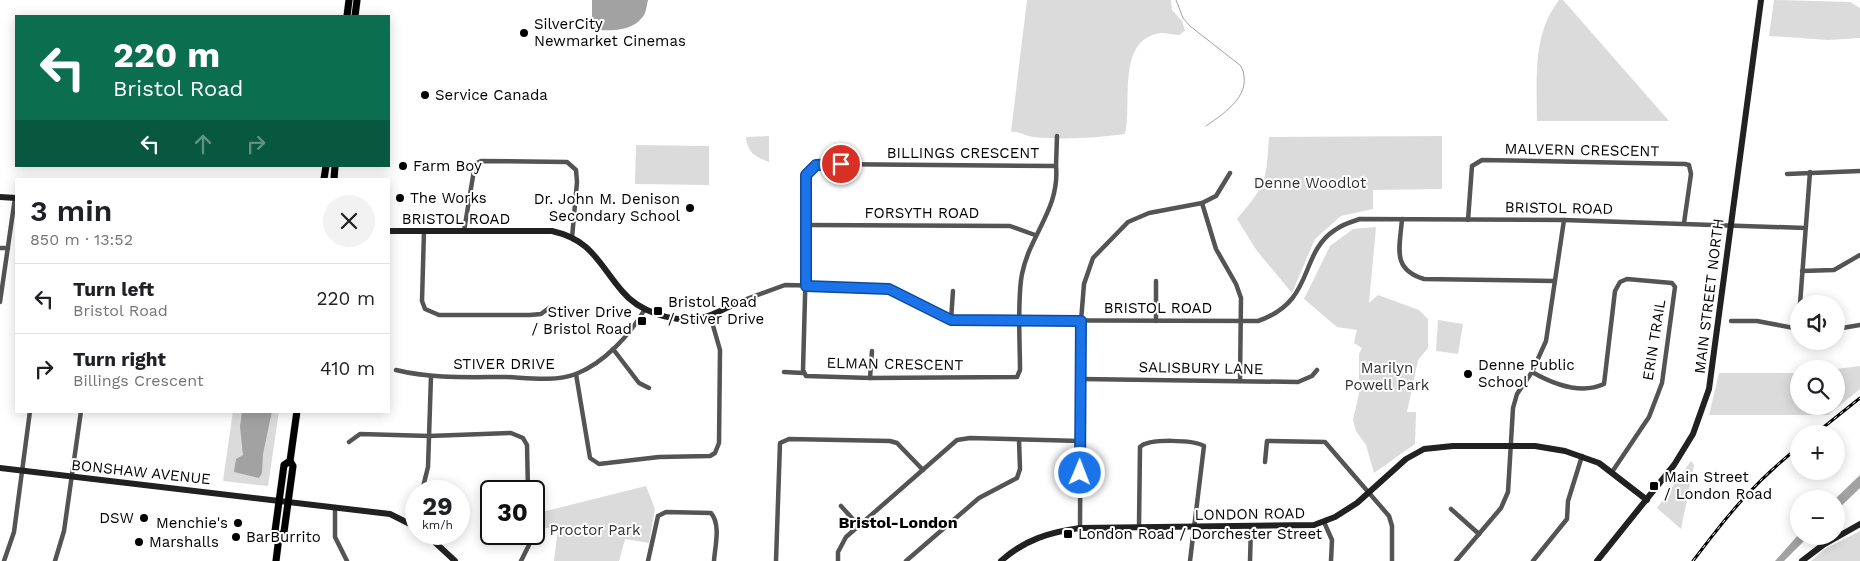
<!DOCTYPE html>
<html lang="en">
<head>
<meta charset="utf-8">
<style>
  body { margin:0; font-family:"Work Sans",sans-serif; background:#f2f2f2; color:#202124; height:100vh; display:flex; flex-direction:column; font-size:19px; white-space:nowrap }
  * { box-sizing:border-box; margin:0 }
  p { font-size:16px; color:#757577 }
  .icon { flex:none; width:28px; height:28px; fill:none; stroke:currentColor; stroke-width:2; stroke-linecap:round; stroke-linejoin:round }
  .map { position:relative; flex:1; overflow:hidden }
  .details { position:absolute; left:15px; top:178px; width:375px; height:235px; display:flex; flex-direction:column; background:#fff; border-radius:0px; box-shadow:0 2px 12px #0003 }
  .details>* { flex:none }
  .banner { position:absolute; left:15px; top:15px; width:375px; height:152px; border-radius:0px; box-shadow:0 2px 12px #0003; background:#0b6e4f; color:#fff; overflow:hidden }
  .tools { position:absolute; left:1790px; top:295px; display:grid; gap:10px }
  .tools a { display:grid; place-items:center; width:55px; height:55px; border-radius:50%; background:#fff; box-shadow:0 2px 12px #0003; font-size:25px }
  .speed { position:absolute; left:405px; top:480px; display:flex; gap:10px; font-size:25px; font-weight:700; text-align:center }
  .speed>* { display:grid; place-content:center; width:65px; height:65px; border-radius:50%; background:#fff; box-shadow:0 2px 12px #0003; line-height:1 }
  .speed small { font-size:12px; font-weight:400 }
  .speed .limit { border:2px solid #111; border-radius:8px; background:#fff; color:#111 }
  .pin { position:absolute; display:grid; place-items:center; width:42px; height:42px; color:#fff; margin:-21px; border:2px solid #fff; border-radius:50%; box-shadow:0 1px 5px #0007 }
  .me { position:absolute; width:55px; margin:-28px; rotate:1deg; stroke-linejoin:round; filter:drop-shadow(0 0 4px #0008) }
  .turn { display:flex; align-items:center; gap:18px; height:105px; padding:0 15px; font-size:22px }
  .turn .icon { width:65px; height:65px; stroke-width:2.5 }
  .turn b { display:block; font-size:35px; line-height:42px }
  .lanes { display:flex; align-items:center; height:48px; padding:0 15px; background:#0003; justify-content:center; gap:25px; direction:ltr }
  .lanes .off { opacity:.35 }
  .round { display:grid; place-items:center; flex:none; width:52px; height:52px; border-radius:26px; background:#f2f2f2 }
  .summary { display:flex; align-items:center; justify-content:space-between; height:85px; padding:0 15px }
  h1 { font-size:30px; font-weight:600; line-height:38px }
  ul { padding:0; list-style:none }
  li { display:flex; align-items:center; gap:15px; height:70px; padding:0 15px; border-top:1px solid #e0e0e0 }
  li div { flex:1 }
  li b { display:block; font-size:19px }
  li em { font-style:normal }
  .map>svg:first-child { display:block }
</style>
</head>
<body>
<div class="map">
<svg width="1860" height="561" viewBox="0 0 1860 561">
  <rect width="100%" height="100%" fill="#fff"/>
  <!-- green -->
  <g fill="#dbdbdb">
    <path d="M1027,0H1171L1172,10L1182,21L1185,30L1180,35C1174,35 1167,33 1161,33C1115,39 1133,105 1125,134C1095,138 1064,140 1033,137C1025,136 1020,131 1011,132Z"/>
    <path d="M1559,0H1563L1669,121H1537C1537,79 1532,35 1559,0Z"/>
    <path d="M1774,0L1850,2L1860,8V38L1828,40L1769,36Z"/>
    <path d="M769,136V162C754,156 748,153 746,137Z"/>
    <path d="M1442,136V189L1373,190V209L1341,216L1315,239L1292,293L1257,251L1237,219C1267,184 1266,182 1269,137Z"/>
    <path d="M636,145L709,146V185L635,184Z"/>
    <path d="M1376,227L1369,303L1378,295L1419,310L1428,319V348L1418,360L1407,412H1416L1415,444L1374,473L1366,445L1356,431L1353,420L1359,394V354L1362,348L1354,343L1357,330L1337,327L1304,299L1330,246L1353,229Z"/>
    <path d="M1438,320L1463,324L1458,354L1436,351Z"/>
    <path d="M1860,366V389L1828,415H1709L1719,373H1799V406H1836V369Z"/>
    <path d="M233,411H279L268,486L223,481Z"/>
    <path d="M1691,461L1694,465L1681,529L1657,508Z"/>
    <path d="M646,486L655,509L649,543L625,539L619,561H554L558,529L537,527L538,513Z"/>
    <path d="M1860,531V561H1811L1825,549Z"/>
  </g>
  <!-- water -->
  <g fill="#a2a2a2">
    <path d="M592,0H648C647,4 646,12 644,15C634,31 613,31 597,30L592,24Z"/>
    <path d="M242,411H272L263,454L262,473L259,478L234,472L236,459L243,455L240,427Z"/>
    <path d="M1860,475V488L1836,511L1835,499Z"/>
    <path d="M1799,534V536H1809L1784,561H1775Z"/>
  </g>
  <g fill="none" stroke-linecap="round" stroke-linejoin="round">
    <!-- stream -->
    <path stroke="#a2a2a2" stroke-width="1" d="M1176,0L1183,18L1190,26L1241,66C1254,94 1226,112 1206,126"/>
    <!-- primary casing -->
    <g stroke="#dbdbdb" stroke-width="8">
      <g id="primary">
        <path d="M347,16L349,0"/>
        <path d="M355,16L357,0"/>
        <path d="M324,179L326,166"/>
        <path d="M334,179L335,166"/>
        <path d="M279,537L275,531L284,465L290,461"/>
        <path d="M276,561L279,537L284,532L293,466L290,461L297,411"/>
      </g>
    </g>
    <!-- street -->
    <g stroke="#545454" stroke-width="4.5">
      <path d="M822,164L1056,166C1060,209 1030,234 1022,274C1017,299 1020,343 1020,370L1017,377L870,378L806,376L803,370L807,225L806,175L816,165Z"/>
      <path d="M1056,166L1057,136"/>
      <path d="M1787,174L1860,171"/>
      <path d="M1202,203L1216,249L1236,284L1241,298L1240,381"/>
      <path d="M1402,219C1400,247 1391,269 1424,279L1554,281"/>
      <path d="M1468,220L1472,166L1482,160L1685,164L1689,165L1691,174L1684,223"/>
      <path d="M807,225L1010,226L1035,235"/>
      <path d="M424,231L422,301L425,309L439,315H530L541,314L549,308"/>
      <path d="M464,231L475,164L481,161L567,162L576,170L577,182L572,238"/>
      <path d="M0,248H8"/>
      <path d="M1802,271L1834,270L1860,255"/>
      <path d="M741,301L785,285L876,287L889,289L951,320L1258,321C1316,301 1298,254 1335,230C1343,224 1351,222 1360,219L1564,220L1805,228"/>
      <path d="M0,302L15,198"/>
      <path d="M1800,304L1810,172"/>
      <path d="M951,320L953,291"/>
      <path d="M1156,321V281"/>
      <path d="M1731,321H1757L1799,329"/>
      <path d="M1836,329L1860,325"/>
      <path d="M613,349L639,383L649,388"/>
      <path d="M396,370C432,379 470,377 507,377C528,378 555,382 576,374C604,363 630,335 645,309"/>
      <path d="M784,372L803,373"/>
      <path d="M1532,372C1553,384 1580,395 1604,384L1615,291L1620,282L1627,279L1672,283L1675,287L1662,383L1649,417L1612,472"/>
      <path d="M576,374L590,458L599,464L659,457L710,456L715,453L719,443L720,350L710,315"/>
      <path d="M870,378L872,351"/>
      <path d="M1081,379L1298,382L1312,376L1317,370"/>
      <path d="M349,442L360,434L429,436L511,433L523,438L527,445L528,491"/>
      <path d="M1265,462L1267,441L1325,442L1389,516L1392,526V561"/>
      <path d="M422,491L428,467L431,376"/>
      <path d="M485,499L491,502"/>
      <path d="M841,506L859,526"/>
      <path d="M335,507V537L347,561"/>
      <path d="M1451,509L1479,534"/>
      <path d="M409,522L416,505"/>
      <path d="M1324,522L1332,540L1331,561"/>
      <path d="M1139,526L1140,447C1149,438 1194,440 1204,446L1190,561"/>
      <path d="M1080,528L1081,321L1084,284L1093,258L1128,222L1149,213L1202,203L1216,196L1230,173"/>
      <path d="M4,561L14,532L30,411"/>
      <path d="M55,561L64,531L81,411"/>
      <path d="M521,561L529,545L528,534"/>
      <path d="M648,561L658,516L666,512L711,513C721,525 715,546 714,561"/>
      <path d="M776,561L780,443L789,439L890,441L897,443L923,470"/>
      <path d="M838,561V552L846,537L957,440L970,438L1080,441"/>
      <path d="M906,561L979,498L1017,478L1020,469L1019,440"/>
      <path d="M1250,561L1251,527"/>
      <path d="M1456,561L1501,508L1508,492L1513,408L1517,394L1532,372L1546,341L1564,220"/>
      <path d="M1533,561L1567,519L1568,501L1582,456"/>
    </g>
    <!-- secondary -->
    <g stroke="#212121" stroke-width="6">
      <path d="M0,197L16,198"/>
      <path d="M389,231H552C592,240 598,263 622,291C639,312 672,322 698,319C713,316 728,307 741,301"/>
      <path d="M0,468L390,514L416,527"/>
      <path d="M426,534L455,561"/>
      <path d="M1001,561C1024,540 1050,532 1080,528L1314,525L1335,517L1357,503L1406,459L1424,449L1453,446H1535L1565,451L1599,463L1647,500"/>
      <path d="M1597,561L1674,465L1693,434L1709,389L1761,0"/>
      <path d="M1802,561L1823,545L1860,524"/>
    </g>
    <!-- primary -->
    <use href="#primary" stroke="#000" stroke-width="7"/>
    <!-- rail casing -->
    <g stroke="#000" stroke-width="3">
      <g id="rail">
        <path d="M1815,434L1860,398"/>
        <path d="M1693,561C1727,516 1754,482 1799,447"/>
      </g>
    </g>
    <!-- rail -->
    <use href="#rail" stroke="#fff" stroke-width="1" stroke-dasharray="4" stroke-linecap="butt"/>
  </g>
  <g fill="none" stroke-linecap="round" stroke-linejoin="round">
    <!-- route casing -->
    <g stroke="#114b97" stroke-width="12">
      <path id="route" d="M841,164L816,165L806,175V286L889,289L951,320L1081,321L1080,473"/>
    </g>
    <!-- route -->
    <use href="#route" stroke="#1a73e8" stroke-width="9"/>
  </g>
  <!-- markers -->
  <g fill="#000" stroke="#fff" stroke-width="2">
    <circle cx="524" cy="33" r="5"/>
    <circle cx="425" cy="95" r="5"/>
    <circle cx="403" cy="166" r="5"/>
    <circle cx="400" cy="198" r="5"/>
    <circle cx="690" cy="208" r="5"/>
    <rect x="653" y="306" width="10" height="10" rx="2.5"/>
    <rect x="637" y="316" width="10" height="10" rx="2.5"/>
    <circle cx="1468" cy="374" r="5"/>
    <rect x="1649" y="481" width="10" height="10" rx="2.5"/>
    <circle cx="144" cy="518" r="5"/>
    <circle cx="238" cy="523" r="5"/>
    <rect x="1063" y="529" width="10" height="10" rx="2.5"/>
    <circle cx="236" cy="537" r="5"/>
    <circle cx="139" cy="542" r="5"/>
  </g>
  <g text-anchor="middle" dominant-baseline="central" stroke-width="4" stroke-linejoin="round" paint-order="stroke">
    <!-- poi labels -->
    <g font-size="15" fill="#000" stroke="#fff" text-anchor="start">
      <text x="534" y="24">SilverCity<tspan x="534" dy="17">Newmarket Cinemas</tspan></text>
      <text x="435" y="95">Service Canada</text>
      <text x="413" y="166">Farm Boy</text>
      <text x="410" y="198">The Works</text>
      <text x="680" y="199" text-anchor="end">Dr. John M. Denison<tspan x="680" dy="17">Secondary School</tspan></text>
      <text x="668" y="302">Bristol Road<tspan x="668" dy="17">/ Stiver Drive</tspan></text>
      <text x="632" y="312" text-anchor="end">Stiver Drive<tspan x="632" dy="17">/ Bristol Road</tspan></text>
      <text x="1478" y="365">Denne Public<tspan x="1478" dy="17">School</tspan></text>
      <text x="1664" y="477">Main Street<tspan x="1664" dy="17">/ London Road</tspan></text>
      <text x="134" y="518" text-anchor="end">DSW</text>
      <text x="228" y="523" text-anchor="end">Menchie's</text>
      <text x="1078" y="534">London Road / Dorchester Street</text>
      <text x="246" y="537">BarBurrito</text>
      <text x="149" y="542">Marshalls</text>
    </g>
    <!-- street labels -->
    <g font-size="15" fill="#000" stroke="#fff">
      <text transform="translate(1582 150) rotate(1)">MALVERN CRESCENT</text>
      <text x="963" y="153">BILLINGS CRESCENT</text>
      <text transform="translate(1559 208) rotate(1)">BRISTOL ROAD</text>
      <text x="922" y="213">FORSYTH ROAD</text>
      <text x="456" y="219">BRISTOL ROAD</text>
      <text transform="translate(1709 296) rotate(-83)">MAIN STREET NORTH</text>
      <text x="1158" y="308">BRISTOL ROAD</text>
      <text transform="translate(1654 340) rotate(-81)">ERIN TRAIL</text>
      <text x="504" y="364">STIVER DRIVE</text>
      <text transform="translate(895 364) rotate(1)">ELMAN CRESCENT</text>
      <text transform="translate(1201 368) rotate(1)">SALISBURY LANE</text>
      <text transform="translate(141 472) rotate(6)">BONSHAW AVENUE</text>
      <text transform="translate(1250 514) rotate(-1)">LONDON ROAD</text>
    </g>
    <!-- park labels -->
    <g font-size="15" fill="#323232" stroke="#fff">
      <text x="1310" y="183">Denne Woodlot</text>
      <text x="1387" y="368">Marilyn<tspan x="1387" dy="17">Powell Park</tspan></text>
      <text x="595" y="530">Proctor Park</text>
    </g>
    <!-- neighbourhood labels -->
    <g font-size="16" font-weight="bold" fill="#000" stroke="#fff">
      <text x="898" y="522">Bristol-London</text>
    </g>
  </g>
</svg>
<div class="tools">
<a><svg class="icon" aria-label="sound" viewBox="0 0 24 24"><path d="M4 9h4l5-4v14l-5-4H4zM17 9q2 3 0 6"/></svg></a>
<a><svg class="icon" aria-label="search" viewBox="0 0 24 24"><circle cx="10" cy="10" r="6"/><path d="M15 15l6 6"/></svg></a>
<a>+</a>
<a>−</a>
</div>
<div class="speed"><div>29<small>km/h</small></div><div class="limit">30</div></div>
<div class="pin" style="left:841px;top:164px;background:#d93025"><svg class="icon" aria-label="arrive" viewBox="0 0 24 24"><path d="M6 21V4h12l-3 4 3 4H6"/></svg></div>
<svg class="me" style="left:1080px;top:473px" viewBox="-20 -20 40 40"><circle r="17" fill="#1a73e8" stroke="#fff" stroke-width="3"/><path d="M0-11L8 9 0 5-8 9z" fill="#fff"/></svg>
<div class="banner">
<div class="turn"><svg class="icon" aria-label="left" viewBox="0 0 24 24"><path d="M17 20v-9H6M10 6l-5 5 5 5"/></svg><div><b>220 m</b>Bristol Road</div></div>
<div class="lanes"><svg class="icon" aria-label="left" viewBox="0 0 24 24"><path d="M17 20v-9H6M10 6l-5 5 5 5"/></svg><svg class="icon off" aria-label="ahead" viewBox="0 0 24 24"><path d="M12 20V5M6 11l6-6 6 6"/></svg><svg class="icon off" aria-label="right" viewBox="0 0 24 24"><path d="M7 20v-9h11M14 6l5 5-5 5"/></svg></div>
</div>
<section class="details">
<div class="summary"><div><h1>3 min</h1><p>850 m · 13:52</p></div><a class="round"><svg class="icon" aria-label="close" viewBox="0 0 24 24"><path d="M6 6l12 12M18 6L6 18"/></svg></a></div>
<ul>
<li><svg class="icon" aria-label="left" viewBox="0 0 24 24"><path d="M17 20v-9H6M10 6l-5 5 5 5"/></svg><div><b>Turn left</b><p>Bristol Road</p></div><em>220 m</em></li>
<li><svg class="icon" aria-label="right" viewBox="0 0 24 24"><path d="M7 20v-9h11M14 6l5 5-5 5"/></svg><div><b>Turn right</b><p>Billings Crescent</p></div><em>410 m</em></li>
</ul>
</section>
</div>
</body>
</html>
